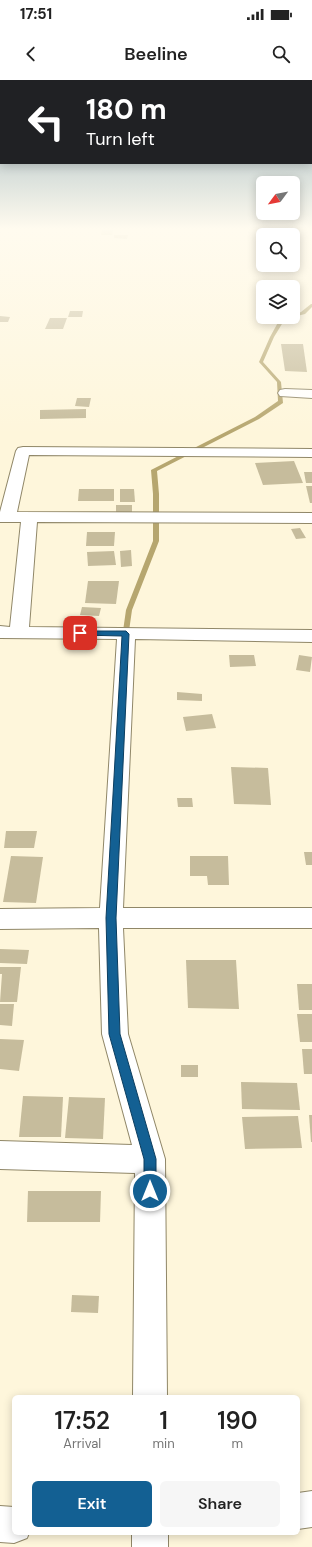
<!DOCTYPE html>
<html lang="en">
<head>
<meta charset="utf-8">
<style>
  body { margin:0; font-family:"DM Sans",sans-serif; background:#f6f6f6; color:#222; height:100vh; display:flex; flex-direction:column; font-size:15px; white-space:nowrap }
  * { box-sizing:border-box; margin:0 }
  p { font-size:13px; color:#767676 }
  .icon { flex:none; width:22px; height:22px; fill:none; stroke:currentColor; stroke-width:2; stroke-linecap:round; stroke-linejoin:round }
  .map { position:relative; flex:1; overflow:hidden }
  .details { position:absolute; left:12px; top:1315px; width:288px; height:140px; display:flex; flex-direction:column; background:#fff; border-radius:6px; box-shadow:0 2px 10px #0003 }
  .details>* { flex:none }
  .hud { position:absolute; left:0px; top:0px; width:312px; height:84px; box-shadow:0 2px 10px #0003; background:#202124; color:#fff; overflow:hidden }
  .needle { width:26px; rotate:238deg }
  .tools { position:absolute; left:256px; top:96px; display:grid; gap:8px }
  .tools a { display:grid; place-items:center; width:44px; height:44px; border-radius:6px; background:#fff; box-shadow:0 2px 10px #0003; font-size:20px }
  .pin { position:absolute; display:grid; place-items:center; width:34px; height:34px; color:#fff; margin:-17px; border-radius:8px; box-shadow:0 2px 6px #0006 }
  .me { position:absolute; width:44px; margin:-22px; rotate:0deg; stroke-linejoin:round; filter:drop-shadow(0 0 3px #0008) }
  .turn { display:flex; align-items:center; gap:14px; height:84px; padding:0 20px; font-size:18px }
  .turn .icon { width:52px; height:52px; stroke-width:2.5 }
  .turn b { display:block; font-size:28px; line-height:34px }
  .eta { display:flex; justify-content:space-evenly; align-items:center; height:68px; text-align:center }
  .eta b { font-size:24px; font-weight:600; line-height:28px }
  .button { display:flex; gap:8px; margin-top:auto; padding:8px 20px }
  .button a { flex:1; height:46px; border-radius:6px; background:#136093; color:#fff; font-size:16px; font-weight:600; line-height:46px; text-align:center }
  .button a+a { background:#f6f6f6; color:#222 }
  .status { display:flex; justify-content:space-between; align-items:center; height:28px; padding:0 20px; background:#fff; direction:ltr }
  .status svg { height:11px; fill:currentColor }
  header { display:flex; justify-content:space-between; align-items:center; height:52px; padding:0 20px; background:#fff; font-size:18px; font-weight:600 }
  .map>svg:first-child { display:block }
</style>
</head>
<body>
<div class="status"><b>17:51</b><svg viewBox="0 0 49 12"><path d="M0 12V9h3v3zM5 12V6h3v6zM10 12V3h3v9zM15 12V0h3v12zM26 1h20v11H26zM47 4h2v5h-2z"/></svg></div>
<header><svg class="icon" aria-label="back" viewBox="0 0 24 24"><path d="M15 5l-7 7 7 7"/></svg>Beeline<svg class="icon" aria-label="search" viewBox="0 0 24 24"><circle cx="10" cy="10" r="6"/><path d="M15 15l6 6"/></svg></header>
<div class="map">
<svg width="312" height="1467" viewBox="0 0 312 1467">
  <rect width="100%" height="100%" fill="#fef6db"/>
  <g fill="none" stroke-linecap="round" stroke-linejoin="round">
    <!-- stream -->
    <g fill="#b6a66f" fill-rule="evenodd">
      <path d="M311,224H312V227L305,234L293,237H292H293V235L301,232Z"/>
      <path d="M281,237H291L285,239L274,257L263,282L281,302L283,323L259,339L157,391L159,414V461L132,530L128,558L127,559H123L122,558L126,530L153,461V414L151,390L255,337L278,321L277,302L259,282L270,257Z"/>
    </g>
  </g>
  <!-- building -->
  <g fill="#c6bc9c">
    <path d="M102,149L113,150L112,155H101Z"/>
    <path d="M114,155H128L127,159L114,158Z"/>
    <path d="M70,231H83L82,237H68Z"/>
    <path d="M0,236L10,237L8,242H0Z"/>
    <path d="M50,238H67L63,249H45Z"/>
    <path d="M281,264H303L307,292L285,291Z"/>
    <path d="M77,318H91L89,327L75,326Z"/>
    <path d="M86,329V338L40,339V330Z"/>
    <path d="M294,381L303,403L263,405L255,383Z"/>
    <path d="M304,392H312V403H306Z"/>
    <path d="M306,406H312V423H310Z"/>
    <path d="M79,409H114V421H78Z"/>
    <path d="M120,409H134L135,422H120Z"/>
    <rect x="116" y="425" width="16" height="8"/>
    <path d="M300,448L306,458L296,459L291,449Z"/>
    <path d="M87,452H115L114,466H86Z"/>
    <path d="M131,470L132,486L121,487L120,471Z"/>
    <path d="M114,471L116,485L88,486L87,472Z"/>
    <path d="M88,501H119L116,524L85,523Z"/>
    <path d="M82,527L101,528L99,536L80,535Z"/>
    <path d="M229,575H254L256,586L230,587Z"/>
    <path d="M299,575L312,577L310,592L296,590Z"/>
    <path d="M177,612L202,614V621L177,620Z"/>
    <path d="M212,634L216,648L186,651L183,637Z"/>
    <path d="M231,687L268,688L271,725L234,724Z"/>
    <path d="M177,718H192L193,727H178Z"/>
    <path d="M6,751H37L34,768H4Z"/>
    <path d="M304,772H312V785H306Z"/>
    <path d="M11,776L43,777L36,823L3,822Z"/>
    <path d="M190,776H228L229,805H208L207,796H190Z"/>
    <path d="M0,869L29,870L27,884L0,883Z"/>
    <path d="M186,880H236L239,929L188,928Z"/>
    <path d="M0,887H21L17,922H0L2,894H0Z"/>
    <path d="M297,904H312V930H299Z"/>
    <path d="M0,924H14L12,946L0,945Z"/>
    <path d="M297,934H312V962H300Z"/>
    <path d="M0,959L24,960L19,991L0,989Z"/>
    <path d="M302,969H312V994H304Z"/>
    <rect x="181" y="985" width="17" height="12"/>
    <path d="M241,1002L297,1003L300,1030L242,1029Z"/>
    <path d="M23,1016L63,1017L61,1057H19Z"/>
    <path d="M69,1017L105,1018L103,1059L65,1058Z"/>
    <path d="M309,1035H312V1062H311Z"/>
    <path d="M298,1036L302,1068L245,1069L242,1037Z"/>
    <path d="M28,1111H101L100,1142H27Z"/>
    <path d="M72,1215L99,1216L98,1233L71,1232Z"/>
  </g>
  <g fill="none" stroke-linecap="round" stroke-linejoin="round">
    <!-- street casing -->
    <g stroke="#908768" stroke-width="2">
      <g id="street">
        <path d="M285,309L312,310V318L280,316L278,313L280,310Z"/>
        <path d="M23,367L312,369V377L29,375L17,432L312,433V443L37,442L29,547L312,550V562L135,559L123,828H312V848H123L128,954L165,1079L167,1317H133L135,1093L0,1089V1061L132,1065L102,954L99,848L0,849V829L100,828L117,559L0,558V546L10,547L21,442H0V432L16,371L18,368Z"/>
        <path d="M312,1411V1447L298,1449V1413Z"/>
        <path d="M0,1426L14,1427V1453H29L27,1458L14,1463L0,1462Z"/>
        <rect x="132" y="1453" width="36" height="14"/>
      </g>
    </g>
    <!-- street -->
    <use href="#street" fill="#fff" fill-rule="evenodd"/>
  </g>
  <!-- sky -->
  <linearGradient id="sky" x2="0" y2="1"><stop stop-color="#94aeb8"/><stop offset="0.42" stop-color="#fffbef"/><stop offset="1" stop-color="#fffbef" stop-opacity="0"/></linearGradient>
  <rect width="312" height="354" fill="url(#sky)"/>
  <!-- route -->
  <path fill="#136093" stroke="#0c3e60" d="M77,551H126L129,554L116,838L120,954L156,1079V1111L155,1115L150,1117L146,1115L144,1111V1079L109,954L106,838L122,556L80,555H77Z"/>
</svg>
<div class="tools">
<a><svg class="needle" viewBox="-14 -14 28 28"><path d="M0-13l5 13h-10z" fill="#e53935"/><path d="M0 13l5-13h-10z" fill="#767676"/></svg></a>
<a><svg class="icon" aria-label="search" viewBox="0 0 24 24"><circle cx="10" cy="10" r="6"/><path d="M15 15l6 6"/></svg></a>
<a><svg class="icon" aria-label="layers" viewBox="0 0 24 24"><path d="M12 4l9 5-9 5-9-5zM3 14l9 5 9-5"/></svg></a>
</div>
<div class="pin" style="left:80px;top:553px;background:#d93025"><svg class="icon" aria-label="arrive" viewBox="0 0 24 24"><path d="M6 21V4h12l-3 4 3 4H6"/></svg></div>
<svg class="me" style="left:150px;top:1111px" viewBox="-20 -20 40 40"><circle r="17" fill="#136093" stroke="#fff" stroke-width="3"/><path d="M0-11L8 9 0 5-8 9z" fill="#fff"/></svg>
<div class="hud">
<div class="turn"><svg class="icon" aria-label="left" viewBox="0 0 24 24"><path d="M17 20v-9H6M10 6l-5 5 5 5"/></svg><div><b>180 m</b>Turn left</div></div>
</div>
<section class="details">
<div class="eta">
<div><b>17:52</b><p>Arrival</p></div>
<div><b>1</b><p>min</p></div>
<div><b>190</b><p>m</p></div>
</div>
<div class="button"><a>Exit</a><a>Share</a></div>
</section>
</div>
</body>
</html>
